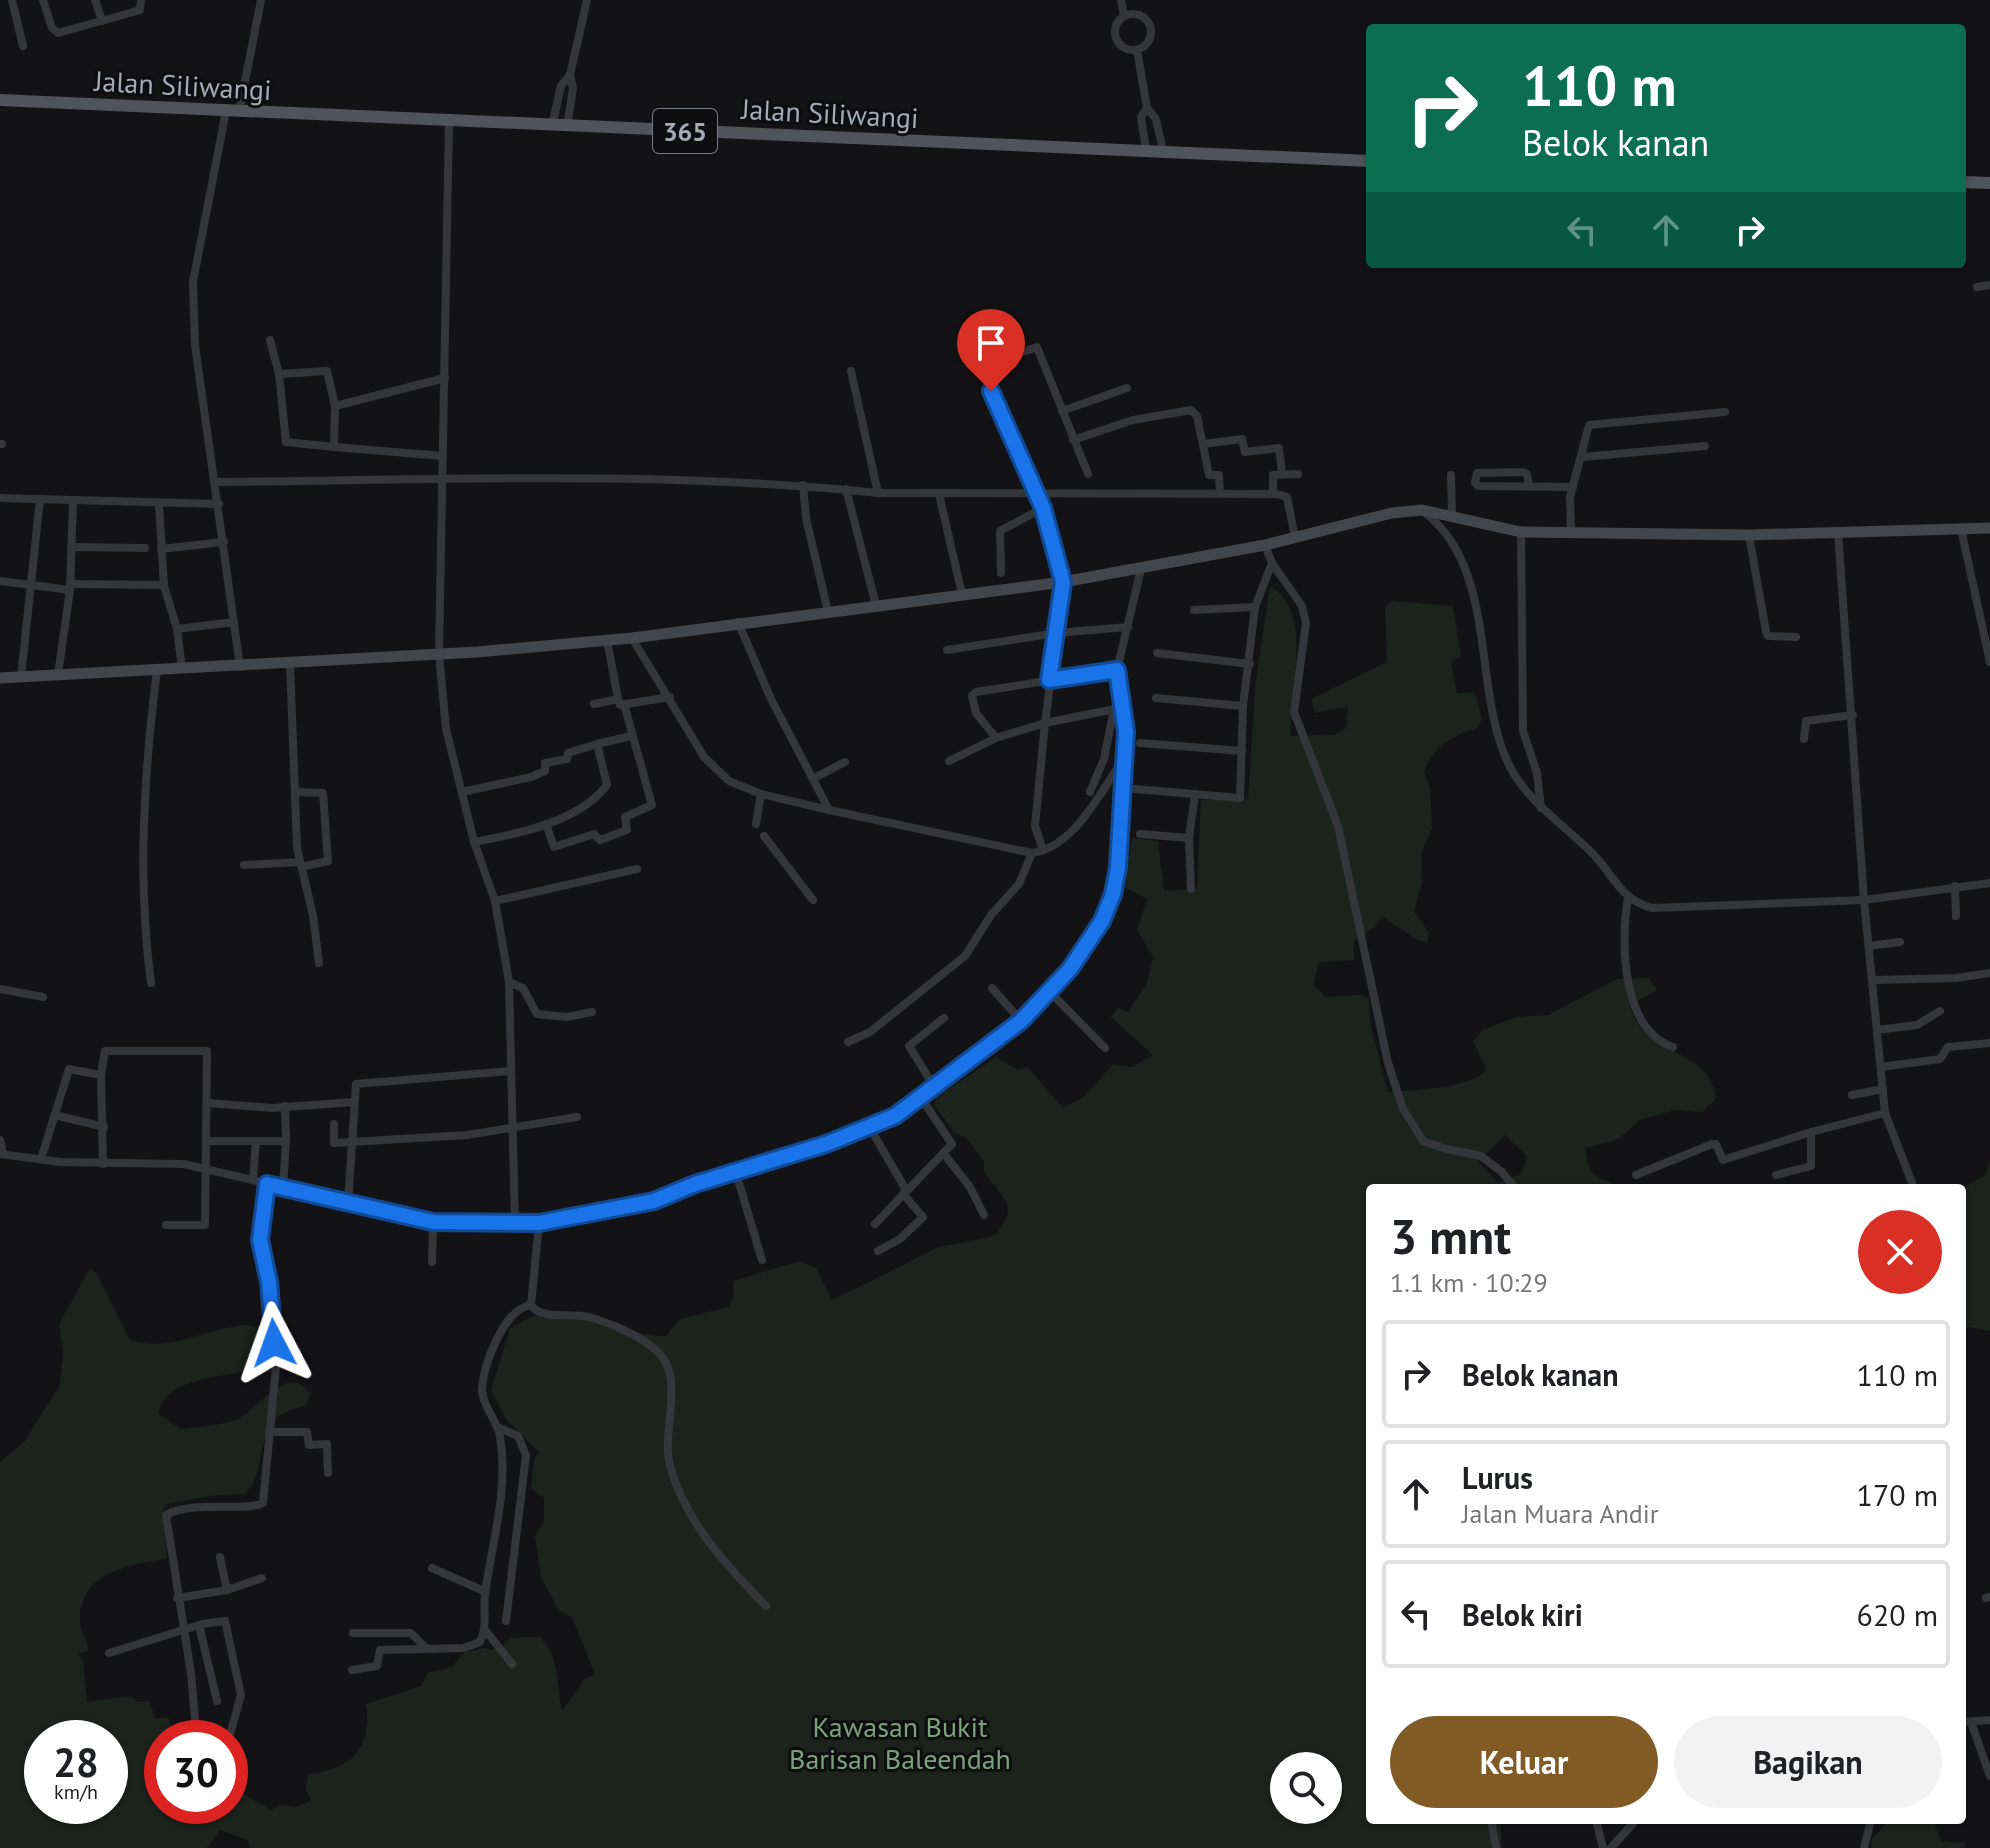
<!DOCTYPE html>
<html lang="id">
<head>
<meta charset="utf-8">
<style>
  body { margin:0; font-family:"PT Sans",sans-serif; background:#f2f2f2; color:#202124; height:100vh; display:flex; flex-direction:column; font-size:30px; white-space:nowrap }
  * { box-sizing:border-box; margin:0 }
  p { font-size:26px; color:#757577 }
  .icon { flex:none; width:44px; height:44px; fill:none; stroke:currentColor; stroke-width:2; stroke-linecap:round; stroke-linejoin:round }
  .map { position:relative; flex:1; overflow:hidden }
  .side { position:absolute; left:1366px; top:1184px; width:600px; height:640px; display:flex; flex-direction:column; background:#fff; border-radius:8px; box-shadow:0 2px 6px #0004 }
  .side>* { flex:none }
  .top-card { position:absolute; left:1366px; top:24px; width:600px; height:244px; border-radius:8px; box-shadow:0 2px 6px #0004; background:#0b6e4f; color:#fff; overflow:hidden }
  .controls { position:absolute; left:1270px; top:1752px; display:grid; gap:16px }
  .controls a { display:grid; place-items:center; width:72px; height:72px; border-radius:50%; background:#fff; box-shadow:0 2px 6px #0004; font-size:40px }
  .speed { position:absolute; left:24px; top:1720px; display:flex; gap:16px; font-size:40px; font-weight:700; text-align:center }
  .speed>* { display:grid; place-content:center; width:104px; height:104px; border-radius:50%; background:#fff; box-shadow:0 2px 6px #0004; line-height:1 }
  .speed small { font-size:20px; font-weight:400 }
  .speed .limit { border:12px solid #d22; background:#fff; color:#111 }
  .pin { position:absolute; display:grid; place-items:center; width:68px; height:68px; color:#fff; margin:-82px -34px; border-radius:50% 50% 50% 0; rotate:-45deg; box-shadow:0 0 8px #0007 }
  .pin .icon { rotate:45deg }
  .me { position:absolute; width:88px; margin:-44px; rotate:356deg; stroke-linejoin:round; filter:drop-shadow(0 0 6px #0008) }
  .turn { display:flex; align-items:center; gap:28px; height:168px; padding:0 24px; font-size:36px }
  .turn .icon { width:104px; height:104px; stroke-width:2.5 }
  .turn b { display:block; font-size:56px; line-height:68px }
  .lanes { display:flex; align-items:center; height:76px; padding:0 24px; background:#0003; justify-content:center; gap:40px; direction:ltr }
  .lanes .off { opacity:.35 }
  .round { display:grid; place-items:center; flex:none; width:84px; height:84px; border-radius:42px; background:#f2f2f2 }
  .summary { display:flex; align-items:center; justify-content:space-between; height:136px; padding:0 24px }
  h1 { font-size:48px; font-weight:700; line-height:60px }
  .cta { display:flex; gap:16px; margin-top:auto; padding:16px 24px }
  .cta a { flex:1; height:92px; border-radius:48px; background:#815b26; color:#fff; font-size:32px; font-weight:700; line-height:92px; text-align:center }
  .cta a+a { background:#f2f2f2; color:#202124 }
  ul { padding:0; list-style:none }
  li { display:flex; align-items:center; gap:24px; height:108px; margin:0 16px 12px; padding:0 8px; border:4px solid #e0e0e0; border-radius:8px }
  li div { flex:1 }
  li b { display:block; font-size:30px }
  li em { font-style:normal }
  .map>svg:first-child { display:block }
</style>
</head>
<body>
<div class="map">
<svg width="1990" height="1848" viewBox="0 0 1990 1848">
  <rect width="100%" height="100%" fill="#131315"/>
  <!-- green -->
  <g fill="#1b231c" fill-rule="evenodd">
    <path d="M1270,586C1315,610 1289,692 1291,736L1334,735L1346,728L1348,707L1315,713L1311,699L1387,662L1385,607L1391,601L1453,606L1461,656L1451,662L1457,693L1475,692L1482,720L1477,728C1448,739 1438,742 1424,771L1430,789L1432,828L1421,854L1422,883L1414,911L1429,933L1427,942L1417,940L1382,916L1376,926L1354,941V960L1319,962L1313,985L1326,997L1361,995L1369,999L1371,1027L1388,1092C1413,1090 1470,1089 1486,1070L1473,1041L1484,1029L1517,1017L1548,1015L1617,979L1649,978L1657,990L1630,1005C1641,1057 1717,1050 1715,1100L1702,1112L1675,1110L1640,1120L1619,1139L1585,1148C1588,1168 1590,1176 1611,1182L1612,1188H1370V1820H1500L1502,1848H250L248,1840L220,1830L207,1848H0V1462L24,1442L60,1385L63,1354L59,1324L90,1268L97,1274L130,1340C178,1356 222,1315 265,1328L264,1354L256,1370C226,1376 165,1377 158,1414L182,1429C199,1427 222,1425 238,1419C255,1412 289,1360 310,1394L306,1405C300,1408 294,1408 288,1411C252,1428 269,1471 245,1494L217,1495L167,1504L163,1510L167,1559C129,1564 79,1573 80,1621C80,1631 88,1641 88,1651L78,1654L83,1661L87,1702L131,1696L137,1702L149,1701L155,1718H169L174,1738H162V1806H230V1786L271,1810L280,1804L296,1807L311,1800L306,1790L308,1774C351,1770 373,1748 366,1704L421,1686L428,1673L452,1667L464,1653L483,1648L498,1650L511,1638L540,1637C561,1658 556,1684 562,1711L585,1678L595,1675L573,1619L558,1609L541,1578L535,1536L544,1521V1498L531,1489L534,1460L539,1452L506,1419L491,1390L510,1328L535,1315C559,1321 582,1317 604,1323C626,1328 644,1337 666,1336L680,1319L729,1307L734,1295L733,1281L800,1261L816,1268L832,1300L937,1248L996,1235L1008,1215L1007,1202L984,1172V1161L966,1138L955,1133L934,1105L937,1097L996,1057L1017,1070L1028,1067L1063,1108L1085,1096L1113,1064L1132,1067L1153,1055L1111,1017L1118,1008L1128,1012L1147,983L1153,957L1137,930L1147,899L1125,887L1132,838L1158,841L1164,891L1197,889L1201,800L1248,799L1256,679ZM1505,1135L1527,1156L1521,1174L1498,1183L1478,1162ZM42,1738H110V1806H42ZM1284,1766H1328V1810H1284Z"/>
    <path d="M1990,1159V1331L1962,1326V1225C1970,1212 1962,1200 1966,1186L1986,1175Z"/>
    <path d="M1890,1820H1933L1941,1841L1964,1843L1965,1848H1871L1872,1839Z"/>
  </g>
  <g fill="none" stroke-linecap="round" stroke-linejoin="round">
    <!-- minor -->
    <g stroke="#34363a" stroke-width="8">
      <path d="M12,0L23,46"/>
      <path d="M43,0L52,28L58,33L140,10L141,0"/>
      <path d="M95,0L102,21"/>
      <path d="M1121,0L1124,16"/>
      <circle cx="1133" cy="32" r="18"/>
      <path d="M1137,50L1147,108L1156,119L1163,151"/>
      <path d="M226,111L193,282L195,345L240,667"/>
      <path d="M239,112L261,0"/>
      <path d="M449,121L439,654L446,729L474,842L495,901L509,982L515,1224"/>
      <path d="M552,126L561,86L570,75L587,0"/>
      <path d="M567,127L573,88L570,75"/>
      <path d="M1146,150L1141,117L1147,108"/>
      <path d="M1977,287L1990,285"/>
      <path d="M270,340L279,374L286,442L334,447L335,406L327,371L279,374"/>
      <path d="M982,366L1037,347L1088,474"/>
      <path d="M335,406L445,378"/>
      <path d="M1062,411L1127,388"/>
      <path d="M1073,440L1133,420L1191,410L1197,416L1209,475H1219L1220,493"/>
      <path d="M0,444H2"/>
      <path d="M1203,444L1242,439L1245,452L1279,448L1282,473"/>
      <path d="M334,447L443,456"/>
      <path d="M1582,457L1705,446"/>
      <path d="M1451,475L1452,517"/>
      <path d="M217,482C437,480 658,470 878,493L851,371"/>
      <path d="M803,485L806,518L828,612"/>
      <path d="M1529,486L1527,474L1523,472L1477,473L1475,483L1478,486L1573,487"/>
      <path d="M846,489L876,605"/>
      <path d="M878,493L1277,494L1287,497L1295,538"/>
      <path d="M939,494L962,594"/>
      <path d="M1273,494V475L1298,474"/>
      <path d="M0,498L219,504"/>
      <path d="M159,504L164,586L177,629"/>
      <path d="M1424,512C1498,568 1472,686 1508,763C1526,801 1562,823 1591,852C1613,873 1620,900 1652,908L1864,900L1990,883"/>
      <path d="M1961,529L1990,662"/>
      <path d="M1521,532L1523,731L1537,773L1541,808"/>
      <path d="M1838,532L1864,900L1885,1113L1914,1188"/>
      <path d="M1571,533L1570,497L1589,425L1725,412"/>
      <path d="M1749,535L1766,632L1768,636L1796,637"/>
      <path d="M1265,545L1272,563L1302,606L1306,623L1294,712L1338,826L1388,1063L1403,1109L1423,1141L1446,1149L1481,1156L1502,1172L1515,1188"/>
      <path d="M72,547L145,548"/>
      <path d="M161,549L224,542"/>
      <path d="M1001,573L1000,531L1043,508"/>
      <path d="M0,581L70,590"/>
      <path d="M70,584L164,585"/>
      <path d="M1194,610L1255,607"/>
      <path d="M738,622L771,699L829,810"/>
      <path d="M632,638L704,757L729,781L761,794L829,810L1032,853C1075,847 1100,792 1123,760"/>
      <path d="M607,640L618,699"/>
      <path d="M947,650L1056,633L1128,627"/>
      <path d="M1157,653L1250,664"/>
      <path d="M290,663L297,848L313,915L319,963"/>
      <path d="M182,669L177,629L234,622"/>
      <path d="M58,675L70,590L73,500"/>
      <path d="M21,677L40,499"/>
      <path d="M1156,698L1243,706"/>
      <path d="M594,704L618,699L620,705L670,697"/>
      <path d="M996,738L976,713L972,696L976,692L1117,670"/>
      <path d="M1804,739L1806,721L1853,715"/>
      <path d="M1140,743L1242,751"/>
      <path d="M949,761L996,738L1045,723L1063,582L1043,508L999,416L968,327"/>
      <path d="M814,778L845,762"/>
      <path d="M1135,789L1240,798L1243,706L1255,607L1272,563"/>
      <path d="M295,792L323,793L328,861L301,867"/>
      <path d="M462,792L531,777L545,771V763L567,759L568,753L597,744"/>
      <path d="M1090,792L1104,759L1114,709"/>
      <path d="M546,824L554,847L594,834L600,840L627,830L625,817L652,805L624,704"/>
      <path d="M756,824L761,794"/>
      <path d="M1140,834L1189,838"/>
      <path d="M764,836L813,900"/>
      <path d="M474,842C518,834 579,822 607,785L597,744L631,736"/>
      <path d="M1043,850L1035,826L1045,723L1120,708"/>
      <path d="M244,865L300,862"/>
      <path d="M1955,886L1956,916"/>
      <path d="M1191,889L1189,838L1195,794"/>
      <path d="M1628,898C1620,942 1622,1030 1673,1047"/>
      <path d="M495,901L637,869"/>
      <path d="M1869,946L1900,942"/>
      <path d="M1873,980L1956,978L1990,973"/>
      <path d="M509,982L523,988L537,1014L567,1017L592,1012"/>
      <path d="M151,983C137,880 144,773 157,670"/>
      <path d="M992,988L1021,1021"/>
      <path d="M0,989L43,997"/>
      <path d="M1050,992L1105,1048"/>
      <path d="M1877,1030L1917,1025L1940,1011"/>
      <path d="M848,1042L870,1032L965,956L991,915L1019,884L1032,853"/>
      <path d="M1881,1067L1940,1059L1948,1047L1990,1043"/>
      <path d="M935,1088L909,1046L944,1018"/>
      <path d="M1852,1095L1883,1089"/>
      <path d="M208,1103L272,1108L354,1102"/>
      <path d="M285,1106L286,1141"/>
      <path d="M55,1115L104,1127"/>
      <path d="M334,1124V1143L467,1135L577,1117"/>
      <path d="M870,1128L906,1190"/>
      <path d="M0,1140L3,1154"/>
      <path d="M208,1141H286L283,1188"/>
      <path d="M0,1154L60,1162L184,1164L433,1222L500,1225L583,1217L654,1201L695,1184L826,1144L895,1116L1021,1021L1070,969L1102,921L1113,894L1118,867L1125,745L1117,670L1141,569"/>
      <path d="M944,1154L970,1187L984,1215"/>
      <path d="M41,1159L69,1069L101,1075"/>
      <path d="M103,1164L101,1075L105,1051H207L205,1225H166"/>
      <path d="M736,1173L762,1260"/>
      <path d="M1636,1175L1712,1144H1716L1723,1160L1811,1132"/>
      <path d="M1776,1175L1811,1166V1132L1885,1113"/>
      <path d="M253,1180L256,1141"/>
      <path d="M348,1204L356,1084L511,1071"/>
      <path d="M539,1223L531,1305C542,1321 570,1312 588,1317C611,1323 642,1336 659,1353C685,1380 661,1431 670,1466C686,1523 726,1565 766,1606"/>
      <path d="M875,1224L952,1144L921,1098"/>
      <path d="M878,1251L900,1239L923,1217L903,1194"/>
      <path d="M432,1262L433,1222"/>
      <path d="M497,1427L518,1436L526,1455L506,1621"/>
      <path d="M269,1432H307L309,1445L327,1444L328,1473"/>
      <path d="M220,1557L227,1590"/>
      <path d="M432,1568L486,1592"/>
      <path d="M177,1598L227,1590L262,1578"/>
      <path d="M1986,1598L1990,1597"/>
      <path d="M199,1625L217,1701"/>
      <path d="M486,1631L512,1664"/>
      <path d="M353,1633H411L425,1647"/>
      <path d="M109,1653L202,1624L225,1621L241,1695L229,1738"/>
      <path d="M352,1670L377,1666L380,1650L464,1648L480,1642C488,1626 483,1612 485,1594C492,1541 509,1491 500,1436C497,1420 483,1407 482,1391C482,1366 504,1309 531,1305"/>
      <path d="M1962,1722L1990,1720"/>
      <path d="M1971,1722L1990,1776"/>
      <path d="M196,1730L191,1673L166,1515C190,1500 249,1512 263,1503L276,1367L269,1282L260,1240L267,1184"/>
      <path d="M1491,1820L1496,1848"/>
      <path d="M1596,1820L1603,1848"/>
      <path d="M1611,1848L1636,1820"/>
      <path d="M1864,1848L1871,1820"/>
    </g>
    <!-- secondary -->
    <path stroke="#42454a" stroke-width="11" d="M0,678L477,652L632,638L1063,582L1265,545L1392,513L1422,510L1521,532L1749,535L1990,528"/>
    <!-- primary -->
    <g stroke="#505359" stroke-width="12">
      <path d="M0,100L1370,161"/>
      <path d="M1962,182L1990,183"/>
    </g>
  </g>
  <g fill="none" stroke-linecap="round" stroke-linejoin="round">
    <!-- route casing -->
    <g stroke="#114b97" stroke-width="20">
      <path id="route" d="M274,1343L269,1282L260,1240L267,1184L433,1222L539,1223L654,1201L695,1184L826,1144L895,1116L1021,1021L1070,969L1102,921L1113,894L1118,867L1126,732L1117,670L1049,680L1063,582L1043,508L991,391"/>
    </g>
    <!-- route -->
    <use href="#route" stroke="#1a73e8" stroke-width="14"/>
  </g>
  <g text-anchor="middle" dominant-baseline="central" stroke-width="6" stroke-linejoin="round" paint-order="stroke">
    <!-- shield labels -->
    <rect fill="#0e0e10" stroke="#777c84" stroke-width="2" x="653" y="109" width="64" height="44" rx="6"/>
    <g font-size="26" font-weight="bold" fill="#a4abb6">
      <text x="685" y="131">365</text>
    </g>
    <!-- street labels -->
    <g font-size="28" fill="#a4abb6" stroke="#0e0e10">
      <text transform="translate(183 85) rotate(3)">Jalan Siliwangi</text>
      <text transform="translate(830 113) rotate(3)">Jalan Siliwangi</text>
    </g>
    <!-- park labels -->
    <g font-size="28" fill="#7ba27a" stroke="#0e0e10">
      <text x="900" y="1726">Kawasan Bukit<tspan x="900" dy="32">Barisan Baleendah</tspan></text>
    </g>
  </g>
</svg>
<div class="controls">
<a><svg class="icon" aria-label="search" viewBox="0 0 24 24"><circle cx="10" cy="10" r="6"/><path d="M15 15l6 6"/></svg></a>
</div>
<div class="speed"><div>28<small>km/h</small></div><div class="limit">30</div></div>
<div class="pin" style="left:991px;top:391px;background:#d93025"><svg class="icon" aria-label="arrive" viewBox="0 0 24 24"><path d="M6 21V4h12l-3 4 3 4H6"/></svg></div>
<svg class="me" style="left:274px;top:1343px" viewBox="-20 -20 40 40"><path d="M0-17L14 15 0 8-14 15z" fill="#1a73e8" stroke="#fff" stroke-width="4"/></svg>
<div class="top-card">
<div class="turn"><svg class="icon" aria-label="right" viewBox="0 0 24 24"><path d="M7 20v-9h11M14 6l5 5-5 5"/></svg><div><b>110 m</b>Belok kanan</div></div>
<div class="lanes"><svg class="icon off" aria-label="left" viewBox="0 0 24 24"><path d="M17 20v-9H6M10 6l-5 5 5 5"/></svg><svg class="icon off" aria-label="ahead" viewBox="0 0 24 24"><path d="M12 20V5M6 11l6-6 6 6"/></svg><svg class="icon" aria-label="right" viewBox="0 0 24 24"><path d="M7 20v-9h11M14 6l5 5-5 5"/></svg></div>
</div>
<section class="side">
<div class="summary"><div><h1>3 mnt</h1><p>1.1 km · 10:29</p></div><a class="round" style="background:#d93025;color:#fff"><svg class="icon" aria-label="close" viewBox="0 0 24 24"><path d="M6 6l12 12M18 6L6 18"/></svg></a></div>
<ul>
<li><svg class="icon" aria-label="right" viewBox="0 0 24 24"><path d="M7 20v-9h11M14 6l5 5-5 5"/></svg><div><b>Belok kanan</b></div><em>110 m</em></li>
<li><svg class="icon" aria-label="ahead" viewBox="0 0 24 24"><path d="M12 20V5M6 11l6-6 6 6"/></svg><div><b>Lurus</b><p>Jalan Muara Andir</p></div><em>170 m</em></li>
<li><svg class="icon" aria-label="left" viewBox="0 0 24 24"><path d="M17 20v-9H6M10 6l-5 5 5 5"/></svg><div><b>Belok kiri</b></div><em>620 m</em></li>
</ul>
<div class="cta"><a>Keluar</a><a>Bagikan</a></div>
</section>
</div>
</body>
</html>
